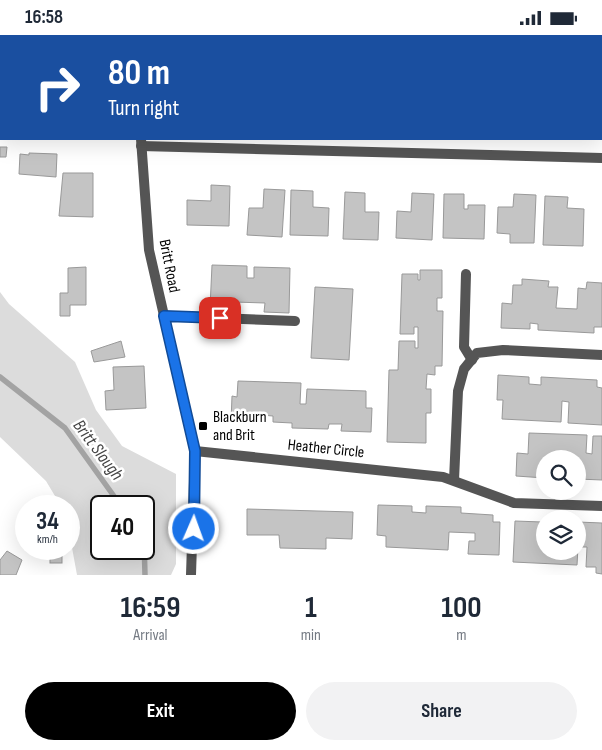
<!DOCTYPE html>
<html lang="en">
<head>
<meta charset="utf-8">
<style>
  body { margin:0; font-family:"Sofia Sans Condensed",sans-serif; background:#f2f2f3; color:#1f2937; height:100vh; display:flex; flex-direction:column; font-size:19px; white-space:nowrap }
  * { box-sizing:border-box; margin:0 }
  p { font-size:16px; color:#747a83 }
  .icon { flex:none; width:28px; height:28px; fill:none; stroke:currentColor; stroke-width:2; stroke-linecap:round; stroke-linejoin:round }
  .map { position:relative; height:540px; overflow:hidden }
  .panel { display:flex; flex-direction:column; background:#fff; flex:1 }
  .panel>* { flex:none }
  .hud { position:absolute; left:0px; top:0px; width:602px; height:105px; box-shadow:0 5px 20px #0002; background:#1a4fa0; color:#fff; overflow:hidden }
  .buttons { position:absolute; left:536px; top:415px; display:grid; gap:10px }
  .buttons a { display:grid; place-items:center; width:50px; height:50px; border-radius:50%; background:#fff; box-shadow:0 5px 20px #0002; font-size:25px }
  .speed { position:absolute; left:15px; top:460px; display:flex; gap:10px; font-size:25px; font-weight:700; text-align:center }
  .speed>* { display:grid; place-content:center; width:65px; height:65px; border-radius:50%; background:#fff; box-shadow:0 5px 20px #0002; line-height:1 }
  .speed small { font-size:12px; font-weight:400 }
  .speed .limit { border:2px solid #111; border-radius:8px; background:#fff; color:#111 }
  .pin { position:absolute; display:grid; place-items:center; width:42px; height:42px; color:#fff; margin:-21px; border-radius:10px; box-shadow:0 2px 8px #0006 }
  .me { position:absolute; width:55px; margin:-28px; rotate:2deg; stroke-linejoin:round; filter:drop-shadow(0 0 4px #0008) }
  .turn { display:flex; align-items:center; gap:18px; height:105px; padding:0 25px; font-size:22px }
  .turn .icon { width:65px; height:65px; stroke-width:2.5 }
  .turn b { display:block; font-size:35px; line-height:42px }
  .eta { display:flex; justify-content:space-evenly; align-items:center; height:85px; text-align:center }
  .eta b { font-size:30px; font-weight:700; line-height:35px }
  .cta { display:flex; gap:10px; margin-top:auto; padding:10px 25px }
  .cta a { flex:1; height:58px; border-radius:30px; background:#000; color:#fff; font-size:20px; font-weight:700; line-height:58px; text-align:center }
  .cta a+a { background:#f2f2f3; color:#1f2937 }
  .status { display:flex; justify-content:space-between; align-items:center; height:35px; padding:0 25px; background:#fff; direction:ltr }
  .status svg { height:14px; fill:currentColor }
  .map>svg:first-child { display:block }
</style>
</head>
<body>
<div class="status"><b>16:58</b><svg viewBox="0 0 49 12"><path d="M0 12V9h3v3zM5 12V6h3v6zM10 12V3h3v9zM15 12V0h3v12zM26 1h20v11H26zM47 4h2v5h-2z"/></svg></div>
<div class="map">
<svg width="602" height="540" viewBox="0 0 602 540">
  <rect width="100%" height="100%" fill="#fff"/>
  <!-- green -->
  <path fill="#dcdcdc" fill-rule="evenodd" d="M0,257L9,269L75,327L96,375L122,411L176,439V529L171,540H77L69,496V471H61L46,446L0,402ZM101,471H144V514H101Z"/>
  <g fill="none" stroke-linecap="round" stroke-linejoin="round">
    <!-- stream -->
    <g stroke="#a3a3a3" stroke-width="5.5">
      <path d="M0,342L65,393L121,471"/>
      <path d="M144,504L145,540"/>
    </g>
  </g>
  <!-- building -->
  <g fill="#c4c4c4" stroke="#999">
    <rect x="412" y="0" width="39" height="1"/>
    <path d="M533,0H591L533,1Z"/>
    <path d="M0,112H7L6,122H0Z"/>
    <path d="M29,118L57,119L56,142L19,139L20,119L29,120Z"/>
    <path d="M63,138H93V182L59,181Z"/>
    <path d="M211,150L230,151L229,191L187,190V165L211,166Z"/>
    <path d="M264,154L285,155L282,202L247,200L249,173H263Z"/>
    <path d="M291,155L313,156V172L329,173L328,201L290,200Z"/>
    <path d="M345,157L365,158V177H379L378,205L343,204Z"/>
    <path d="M412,158L434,159L432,205L396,203L397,176L411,177Z"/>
    <path d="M444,159H464V174H468V170H485L484,204L443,203Z"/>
    <path d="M514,159L536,160L534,208H510V199L497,198L498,172H513Z"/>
    <path d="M545,161L568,162L567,173L584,174L583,211L543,210Z"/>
    <path d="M212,230L247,231V243H254V232L290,233L289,278L264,277L265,268L234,267V274L210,273Z"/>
    <path d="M86,232V270H70V281H60V258H68V233Z"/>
    <path d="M420,235H442V263H437V276H443L442,331H435V340L427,339L426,354H431V378H426V408L387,407L389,335H398L399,306H415V313H418V292H414V299H400L402,239H418V245H420Z"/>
    <path d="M522,244L549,246L548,252H558L556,273L577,274L578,253L586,254L587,247L602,248V292H594V298L538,295V289L530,288V294L501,293L502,268L512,269L513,250H522Z"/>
    <path d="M315,252L353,254L349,325L311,323Z"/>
    <path d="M121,306L125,322L94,327L91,316Z"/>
    <path d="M144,331L146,373L106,375L105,356L114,355L113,332Z"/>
    <path d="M498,340L529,342V349L541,350V342L597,345V352L602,353V390L568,388L569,367L562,366L561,387L502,384L503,365H497Z"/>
    <path d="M238,346L301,348L300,369H306L307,354L366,356V373H372L371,397L341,396L342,389H329L328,394L292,393V388L273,387V381L261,380V388L231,387L232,361L237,362Z"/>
    <path d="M529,398L587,400L586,418L592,419L593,401H602V445L578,444V424H545V443L516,441L517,418L528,419Z"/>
    <path d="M378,470L412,471V477L426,478V471L461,472V478L493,480V487H500L499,520L468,519L469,506H475V498L449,497L448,515L386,512V501L377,500Z"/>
    <path d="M247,474L353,477L352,504L326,503V514L280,513L279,500H247Z"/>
    <path d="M515,486L542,487V493H545V516H578V487L602,488V539L596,538V532H586L587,512H578L577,530L513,527Z"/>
    <rect x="50" y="514" width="12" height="14"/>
    <path d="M7,516L22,525L16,540H0V525Z"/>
  </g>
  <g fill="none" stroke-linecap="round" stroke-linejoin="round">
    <!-- service -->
    <g stroke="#555" stroke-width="10">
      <path d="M466,239L464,312L472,325"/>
      <path d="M164,281L295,286"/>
    </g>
    <!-- minor -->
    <g stroke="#555" stroke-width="10">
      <path d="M141,111L602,123"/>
      <path d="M195,416L443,442L514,468L602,471"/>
      <path d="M454,445L458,356L464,334L477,318L503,315L602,320"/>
    </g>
    <!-- tertiary -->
    <g stroke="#555" stroke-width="10">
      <path d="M139,0V1"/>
      <path d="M141,104L149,215L195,416L191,540"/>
    </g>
  </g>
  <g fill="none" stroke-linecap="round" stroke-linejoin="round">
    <!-- route casing -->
    <g stroke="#114b97" stroke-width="12">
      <path id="route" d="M194,494L195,416L164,281L220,283"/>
    </g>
    <!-- route -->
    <use href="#route" stroke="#1a73e8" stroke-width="9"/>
  </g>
  <!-- markers -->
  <rect fill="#000" stroke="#fff" stroke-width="2" x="198" y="386" width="10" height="10" rx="2.5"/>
  <g text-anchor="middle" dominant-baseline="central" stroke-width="5" stroke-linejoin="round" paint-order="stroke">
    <!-- street labels -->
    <g font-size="16" fill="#000" stroke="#fff">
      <text transform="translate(169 231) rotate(79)">Britt Road</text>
      <text transform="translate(326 414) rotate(6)">Heather Circle</text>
    </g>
    <!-- poi labels -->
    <g font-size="16" fill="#000" stroke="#fff" text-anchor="start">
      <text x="213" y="382">Blackburn<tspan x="213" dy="18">and Brit</tspan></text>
    </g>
    <!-- water labels -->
    <g font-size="18" font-style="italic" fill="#444" stroke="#fff">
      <text transform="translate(98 415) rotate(53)">Britt Slough</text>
    </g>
  </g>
</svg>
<div class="buttons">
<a><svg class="icon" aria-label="search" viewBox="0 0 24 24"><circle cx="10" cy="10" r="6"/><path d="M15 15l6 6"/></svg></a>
<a><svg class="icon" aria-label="layers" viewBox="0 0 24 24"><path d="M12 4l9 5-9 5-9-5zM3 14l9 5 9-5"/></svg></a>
</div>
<div class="speed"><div>34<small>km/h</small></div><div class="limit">40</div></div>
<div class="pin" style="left:220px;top:283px;background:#d93025"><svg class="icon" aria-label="arrive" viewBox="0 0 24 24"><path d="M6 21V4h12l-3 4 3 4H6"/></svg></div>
<svg class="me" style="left:194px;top:494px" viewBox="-20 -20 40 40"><circle r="17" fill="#1a73e8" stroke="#fff" stroke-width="3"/><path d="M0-11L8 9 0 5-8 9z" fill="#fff"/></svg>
<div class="hud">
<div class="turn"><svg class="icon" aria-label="right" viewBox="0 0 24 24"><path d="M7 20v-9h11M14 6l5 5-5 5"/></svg><div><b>80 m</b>Turn right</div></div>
</div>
</div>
<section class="panel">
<div class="eta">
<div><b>16:59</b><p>Arrival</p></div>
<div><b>1</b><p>min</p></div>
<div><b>100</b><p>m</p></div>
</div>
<div class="cta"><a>Exit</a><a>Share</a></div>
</section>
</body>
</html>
